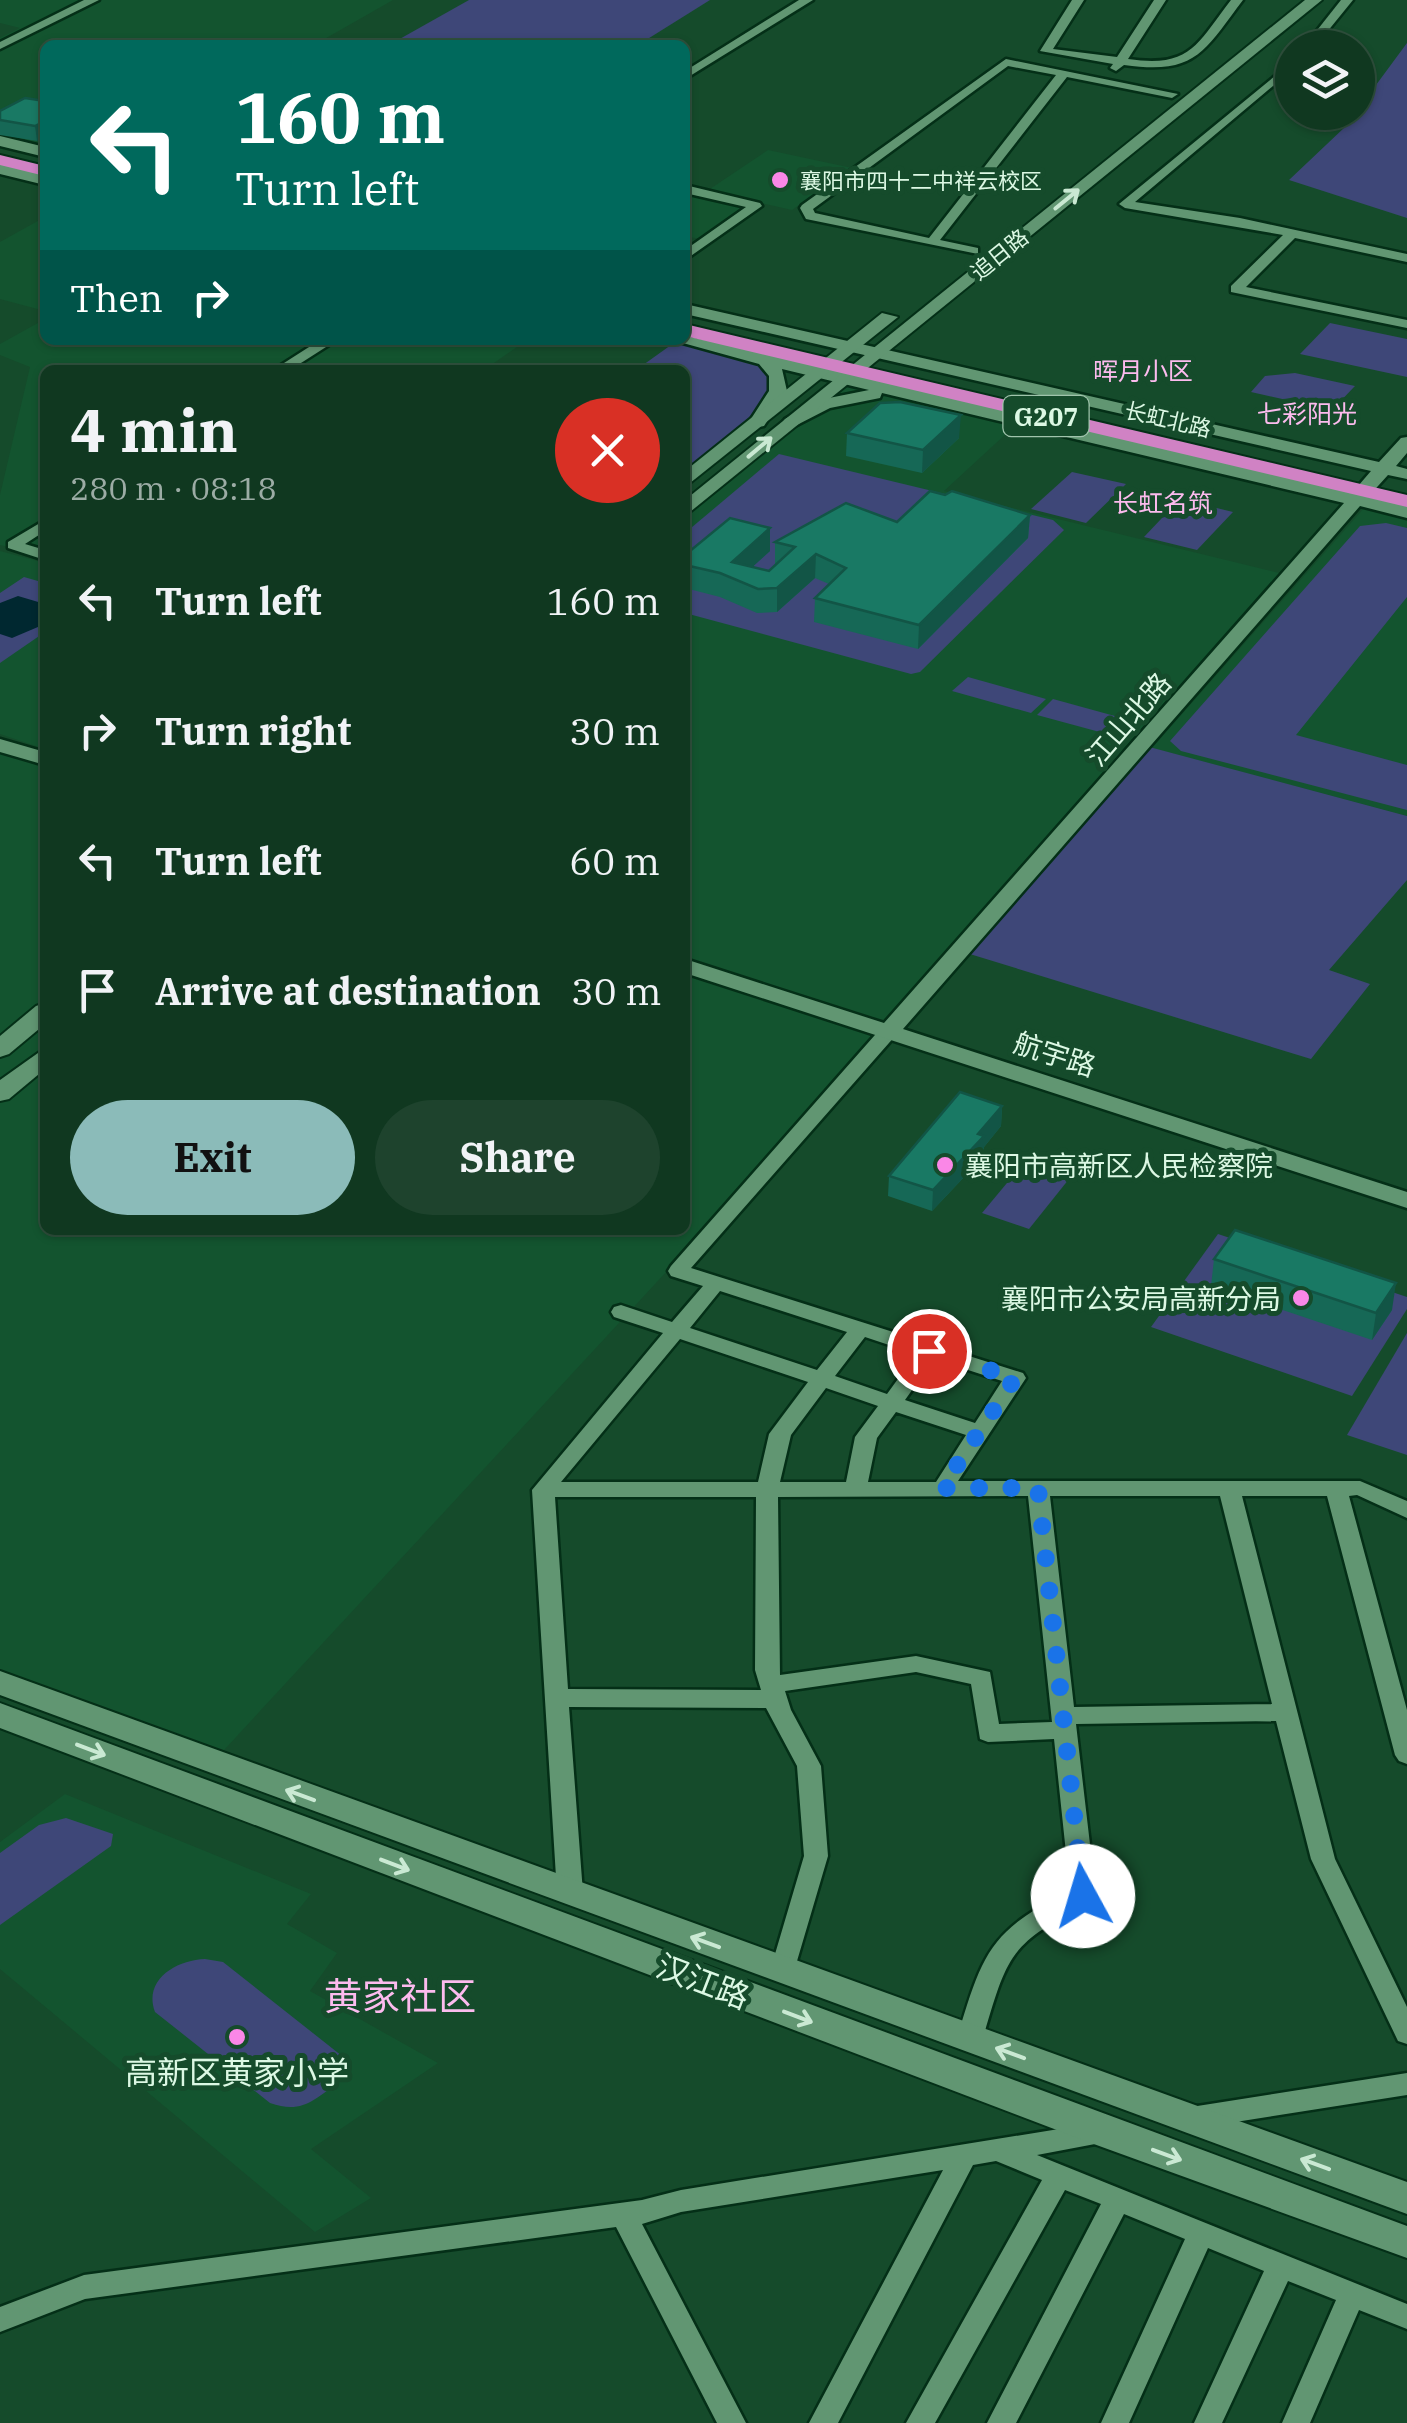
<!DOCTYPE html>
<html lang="en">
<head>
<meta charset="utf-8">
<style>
  body { margin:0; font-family:"IBM Plex Serif","Noto Sans SC",serif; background:#1e432d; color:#f1f3f6; height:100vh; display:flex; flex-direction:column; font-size:38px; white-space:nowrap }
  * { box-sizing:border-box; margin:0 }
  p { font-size:32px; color:#9caca5 }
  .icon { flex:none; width:55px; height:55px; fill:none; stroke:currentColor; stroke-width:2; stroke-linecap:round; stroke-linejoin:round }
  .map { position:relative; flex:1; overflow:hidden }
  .panel { position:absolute; left:40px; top:365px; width:650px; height:870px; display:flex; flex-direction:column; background:#103820; border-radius:15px; box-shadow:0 2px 8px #0004,0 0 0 2px #30523e }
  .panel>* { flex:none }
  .hud { position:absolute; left:40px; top:40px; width:650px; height:305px; border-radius:15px; box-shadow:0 2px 8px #0004,0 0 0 2px #30523e; background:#00695c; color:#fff; overflow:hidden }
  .tools { position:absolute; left:1275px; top:30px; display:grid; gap:20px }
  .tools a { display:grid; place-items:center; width:100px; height:100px; border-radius:50%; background:#103820; box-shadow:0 2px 8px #0004,0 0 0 2px #30523e; font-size:50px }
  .pin { position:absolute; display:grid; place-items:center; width:85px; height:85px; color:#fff; margin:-42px; border:5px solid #fff; border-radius:50%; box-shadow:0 2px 10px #0007 }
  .me { position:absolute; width:110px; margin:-55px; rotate:354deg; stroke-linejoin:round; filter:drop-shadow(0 0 8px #0008) }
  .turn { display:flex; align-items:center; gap:35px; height:210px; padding:0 30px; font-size:45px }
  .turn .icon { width:130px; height:130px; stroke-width:2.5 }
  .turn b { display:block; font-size:70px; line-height:85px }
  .then { display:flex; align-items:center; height:95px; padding:0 30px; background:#0003; gap:20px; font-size:38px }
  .round { display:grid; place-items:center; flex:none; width:105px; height:105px; border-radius:52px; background:#1e432d }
  .headline { display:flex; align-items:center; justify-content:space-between; height:170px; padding:0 30px }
  h1 { font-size:60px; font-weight:700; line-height:75px }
  .action { display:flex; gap:20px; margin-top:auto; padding:20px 30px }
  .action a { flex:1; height:115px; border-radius:60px; background:#8bbbb9; color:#111; font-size:40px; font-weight:700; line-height:115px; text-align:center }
  .action a+a { background:#1e432d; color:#f1f3f6 }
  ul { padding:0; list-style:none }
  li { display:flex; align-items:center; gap:30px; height:130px; padding:0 30px }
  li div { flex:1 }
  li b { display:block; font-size:38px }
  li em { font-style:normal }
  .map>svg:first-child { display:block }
</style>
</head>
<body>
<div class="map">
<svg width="1407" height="2423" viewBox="0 0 1407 2423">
  <rect width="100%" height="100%" fill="#154b2b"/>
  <!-- built -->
  <g fill="#13542f">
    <path d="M0,0H393L314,45H45V149L0,138V38L20,28L0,23Z"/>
    <path d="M768,150L852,168L792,210L707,191Z"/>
    <path d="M685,194L745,207L700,239L685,236Z"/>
    <path d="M45,217V311L0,299V242Z"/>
    <path d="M45,319V340H527L484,370H45V555L0,545V495L30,367L0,355V344Z"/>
    <path d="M842,379L1020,421L944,491L1291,576L889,1031L212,1763L0,1676V745L45,759V1230H685V510Z"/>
    <path d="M1365,507L1407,517V816L1152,748Z"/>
    <path d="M0,551L45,563V749L0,734Z"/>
    <path d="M65,1794L311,1894L287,1924L337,1953L310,1991L438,2063L311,2149L371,2198L315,2232L0,1969V1842Z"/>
  </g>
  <!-- green -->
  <g fill="#3e4778">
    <path d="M469,0H710L638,45H389Z"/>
    <path d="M1407,43V218L1289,180L1345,127Z"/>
    <path d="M1330,323L1407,339V377L1300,354Z"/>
    <path d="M678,340L769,361L778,375L758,422L685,481V370H636Z"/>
    <path d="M1295,373L1355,386L1332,410L1251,392L1265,376Z"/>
    <path d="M779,454L1053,520L1064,530L920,672L911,674L685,613V533Z"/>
    <path d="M1072,472L1126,484L1086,523L1031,509Z"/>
    <path d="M1180,499L1233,512L1197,550L1144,537Z"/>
    <path d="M1386,523L1407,528V597L1296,735L1407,765V810L1181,751L1170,741L1360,526Z"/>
    <path d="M24,577L45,583V632L0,663V593Z"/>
    <path d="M968,677L1046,699L1031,713L952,691Z"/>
    <path d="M1053,699L1133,721L1118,737L1037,715Z"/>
    <path d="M1142,745L1407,816V880L1329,970L1370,984L1311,1059L960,951Z"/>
    <path d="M1031,1154L1077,1169L1029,1229L982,1213Z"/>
    <path d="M1218,1234L1407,1297V1309L1352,1396L1151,1327Z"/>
    <path d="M1407,1333V1455L1347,1435Z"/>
    <path d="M66,1818L113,1834L111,1846L0,1925V1853L39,1825Z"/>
    <path d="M205,1959L223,1962L342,2056L339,2081C314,2101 301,2114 270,2103L155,2012C143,1980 176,1960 205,1959Z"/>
  </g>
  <!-- water -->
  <path fill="#002830" d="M18,596L45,604V624L12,638L0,634V603Z"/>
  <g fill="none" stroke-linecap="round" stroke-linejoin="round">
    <!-- minor casing -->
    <g stroke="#042f17" stroke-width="5">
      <g id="minor">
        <path d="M84,0H99L0,49V42Z"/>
        <path d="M799,0H813L685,79V71Z"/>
        <path d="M1072,0H1084L1053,49L1117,57L1154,0H1166L1128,59C1191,68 1196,45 1231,0H1243C1203,53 1195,75 1124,65L1116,71L1110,68L1113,64L1040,51Z"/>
        <path d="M1341,0H1353L1314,48H1303Z"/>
        <path d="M1006,59L1178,94L1172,98L1067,77L940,240L978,248V254L806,219L800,208L802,205ZM1008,66L1056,75L929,238L815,213L813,209Z"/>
        <path d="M1292,62V70L1135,202L1240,218L1407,254V262L1295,238L1246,287L1407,320V328L1231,292V286L1283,235L1125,208L1119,204Z"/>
        <path d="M685,185L760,203L762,206L685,260V250L746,207L685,193Z"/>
        <path d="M320,340H337L290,370H273Z"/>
        <path d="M45,520V531L25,544L45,550V560L8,548V542Z"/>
        <path d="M889,1025L898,1031L896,1035L691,1268L1023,1373L1026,1378L958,1481H1360L1407,1501V1518L1357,1495L1349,1496L1407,1710V1764L1399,1761L1395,1755L1327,1496H1242L1335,1859L1407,2007V2044L1398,2041L1311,1859L1276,1721L1076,1724L1096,1896L1092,1903C1010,1942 1008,1953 983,2038L979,2045L970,2048L961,2045L957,2038C982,1955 989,1930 1070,1891L1054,1739L988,1742L980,1739L971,1684L916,1672L785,1691L791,1710L821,1766L828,1856L792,1978L783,1981L774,1978L770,1971L804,1856L797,1766L766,1708L569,1707L583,1893L579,1900L570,1903L561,1900L557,1893L532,1490L663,1333L614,1317L611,1312L614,1307L621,1305L672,1322L703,1286L671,1276L668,1271L671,1266L882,1027ZM720,1291L847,1332L817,1370L690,1328ZM865,1337L916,1354L887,1394L835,1376ZM680,1339L808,1382L769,1434L758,1482H561ZM934,1359L1002,1381L975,1423L905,1400ZM826,1388L878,1406L855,1437L846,1482H780L791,1435ZM896,1412L966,1435L936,1482H868L877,1438ZM1028,1496L1052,1722L999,1724L990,1672L916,1656L780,1675L778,1497ZM1050,1496H1220L1272,1704L1074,1707ZM555,1497H756L755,1670L761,1690L568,1689Z"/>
        <path d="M1407,2073V2095L1191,2129L1182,2126L1178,2118L1182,2110L1191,2107Z"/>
        <path d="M1102,2122L1111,2125L1115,2133L1111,2141L1037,2155L1407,2304V2329L1359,2310L1310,2423H1282L1336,2300L1288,2281L1222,2423H1194L1264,2271L1208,2248L1129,2423H1101L1185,2239L1124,2214L1016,2423H987L1101,2204L1065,2190L935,2423H906L1042,2180L996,2161L973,2165L838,2423H809L943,2170L681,2212L642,2224L746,2423H717L616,2227L85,2299L0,2332V2307L84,2275L642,2200L681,2190Z"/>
      </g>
    </g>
    <!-- tertiary casing -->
    <g stroke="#042f17" stroke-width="5">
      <g id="tertiary">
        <path d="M0,136L45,147V157L0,146Z"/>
        <path d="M0,164L45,175V185L0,174Z"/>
        <path d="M685,304L1379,462L1401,438L1407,437V453L1396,466L1407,469V479L1388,475L1368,497L1407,506V518L1360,506L903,1029L1407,1192V1208L685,973V959L884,1023L1344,503L882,393L880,398L830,408L791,428L782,423L785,419L819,400L869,390L782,369L787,391L764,426L758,427L749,422L769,391V376L759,364L672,340H685V336L761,351L1352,493L1371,471L685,314Z"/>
        <path d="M0,739L45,752V765L0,752Z"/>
      </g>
    </g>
    <!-- secondary casing -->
    <g stroke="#042f17" stroke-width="4">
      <g id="secondary">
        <path d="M1305,0H1322L685,516V500Z"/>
        <path d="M882,313L898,317L685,487V471Z"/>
        <path d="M45,1003V1024L9,1054L0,1057V1036L36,1006Z"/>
        <path d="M45,1048V1069L9,1099L0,1101V1080Z"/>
        <path d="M0,1671L1407,2182V2214L0,1695Z"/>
        <path d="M0,1703L1407,2226V2258L1091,2143L0,1728Z"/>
      </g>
    </g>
    <!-- trunk casing -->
    <g stroke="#042f17" stroke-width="4">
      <g id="trunk">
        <path d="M0,155L45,166V176L0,165Z"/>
        <path d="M685,324L1407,495V507L685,336Z"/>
      </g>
    </g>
    <!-- minor -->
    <use href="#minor" fill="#619672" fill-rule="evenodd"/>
    <!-- tertiary -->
    <use href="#tertiary" fill="#619672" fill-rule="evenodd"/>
    <!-- secondary -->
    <use href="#secondary" fill="#619672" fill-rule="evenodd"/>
    <!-- trunk -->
    <use href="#trunk" fill="#d082c4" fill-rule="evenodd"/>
  </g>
  <!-- wall -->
  <g fill="#166856">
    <path d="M45,101L37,141L0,135V111Z"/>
    <path d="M847,433L959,438L922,473L846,456Z"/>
    <path d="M1030,515L1028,538L918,649L814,622L815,598L829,584L815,578L777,612L757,613L720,597L685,588V555L770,528V551L752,567L769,571L775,565V542L897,522Z"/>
    <path d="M1002,1106L1001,1126L984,1147L983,1157L932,1211L888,1196L889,1176Z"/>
    <path d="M1214,1259L1392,1310L1372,1340L1211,1286Z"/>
  </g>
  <!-- shaded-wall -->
  <g fill="#125546">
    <path d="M45,121V137L37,141L35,126Z"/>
    <path d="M961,415L959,438L922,473L923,450Z"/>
    <path d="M1030,515L1028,538L918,649L919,625Z"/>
    <path d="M770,528V551L738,580L732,562Z"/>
    <path d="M816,554L815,578L777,612V588Z"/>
    <path d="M1002,1106L1001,1126L984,1147L983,1157L932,1211L933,1190Z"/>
    <path d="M1396,1283L1392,1310L1372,1340L1376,1313Z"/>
  </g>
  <!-- building -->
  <g fill="#197964" stroke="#125546" stroke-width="2.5">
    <path d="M25,98L45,101V121L35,126L0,120V111Z"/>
    <path d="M900,402L961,415L923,450L847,433L880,403Z"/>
    <path d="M930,491L945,495L952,491L1030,515L919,625L815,598L846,568L816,554L777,588L758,589L720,573L685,565V555L730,518L770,528L732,562L769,571L795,547L775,542L846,503L897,522Z"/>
    <path d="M960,1092L1002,1106L978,1134L984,1136L933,1190L889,1176Z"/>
    <path d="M1235,1230L1396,1283L1376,1313L1214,1259Z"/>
  </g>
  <!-- one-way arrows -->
  <defs><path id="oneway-shaft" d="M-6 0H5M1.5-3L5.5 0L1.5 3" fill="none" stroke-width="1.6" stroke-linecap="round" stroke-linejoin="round" transform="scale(2.5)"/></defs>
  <g stroke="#cae9d3">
    <use href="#oneway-shaft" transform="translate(1067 199) rotate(-39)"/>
    <use href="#oneway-shaft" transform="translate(760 447) rotate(-40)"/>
    <use href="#oneway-shaft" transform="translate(91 1750) rotate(21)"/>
    <use href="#oneway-shaft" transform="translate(300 1795) rotate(-160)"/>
    <use href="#oneway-shaft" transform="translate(395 1865) rotate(21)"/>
    <use href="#oneway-shaft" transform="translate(705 1942) rotate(-160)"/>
    <use href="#oneway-shaft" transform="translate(798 2017) rotate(21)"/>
    <use href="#oneway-shaft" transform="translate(1010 2053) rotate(-160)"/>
    <use href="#oneway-shaft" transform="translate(1167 2155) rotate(20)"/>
    <use href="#oneway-shaft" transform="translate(1315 2164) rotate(-160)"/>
  </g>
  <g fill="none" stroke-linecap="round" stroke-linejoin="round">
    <!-- route -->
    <path stroke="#1a73e8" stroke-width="18" stroke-dasharray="0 32.4" d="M929,1351L1015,1378L942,1488H1038L1083,1896"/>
  </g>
  <!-- markers -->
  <g fill="#fa87e7" stroke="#154b2b" stroke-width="4">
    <circle cx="780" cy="180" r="10"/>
    <circle cx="945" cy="1165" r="10"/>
    <circle cx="1301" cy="1298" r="10"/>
    <circle cx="237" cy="2037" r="10"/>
  </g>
  <g text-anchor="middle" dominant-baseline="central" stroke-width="10" stroke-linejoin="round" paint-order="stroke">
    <!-- far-poi labels -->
    <g font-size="22" fill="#dcf8e4" stroke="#154b2b" text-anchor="start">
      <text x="800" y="180">襄阳市四十二中祥云校区</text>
    </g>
    <!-- far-street labels -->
    <g font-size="22" fill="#dcf8e4" stroke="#154b2b">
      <text transform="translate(999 254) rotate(-39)">追日路</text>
      <text transform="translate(1168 419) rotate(13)">长虹北路</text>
    </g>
    <!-- far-neighbourhood labels -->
    <g font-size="25" fill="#fcbbee" stroke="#154b2b">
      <text x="1143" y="370">晖月小区</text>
      <text x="1307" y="413">七彩阳光</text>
      <text x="1163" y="502">长虹名筑</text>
    </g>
    <!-- shield labels -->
    <rect fill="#154b2b" stroke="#a0c4ac" stroke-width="2.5" x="1003.5" y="396" width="85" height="40" rx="8"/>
    <g font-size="25" font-weight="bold" fill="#dcf8e4">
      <text x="1046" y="416">G207</text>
    </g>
    <!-- street labels -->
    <g font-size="28" fill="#dcf8e4" stroke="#154b2b">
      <text transform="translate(1128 719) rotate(-49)">江山北路</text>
      <text transform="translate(1055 1054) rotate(18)">航宇路</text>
    </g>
    <!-- poi labels -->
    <g font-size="28" fill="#dcf8e4" stroke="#154b2b" text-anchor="start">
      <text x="965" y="1165">襄阳市高新区人民检察院</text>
      <text x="1281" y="1298" text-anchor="end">襄阳市公安局高新分局</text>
    </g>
    <!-- near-street labels -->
    <g font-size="32" fill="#dcf8e4" stroke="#154b2b">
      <text transform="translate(703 1981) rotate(21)">汉江路</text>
    </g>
    <!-- near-poi labels -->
    <g font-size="32" fill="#dcf8e4" stroke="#154b2b">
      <text x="237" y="2072">高新区黄家小学</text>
    </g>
    <!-- near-quarter labels -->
    <g font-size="38" fill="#fcbbee" stroke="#154b2b">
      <text x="400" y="1995">黄家社区</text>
    </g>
  </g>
</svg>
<div class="tools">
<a><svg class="icon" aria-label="layers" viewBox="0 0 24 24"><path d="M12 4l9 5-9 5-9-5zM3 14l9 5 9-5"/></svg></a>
</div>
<div class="pin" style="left:929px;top:1351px;background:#d93025"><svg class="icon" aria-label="arrive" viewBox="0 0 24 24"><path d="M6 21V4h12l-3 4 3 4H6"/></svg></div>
<svg class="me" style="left:1083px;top:1896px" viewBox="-20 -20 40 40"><circle r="19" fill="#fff"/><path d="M0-13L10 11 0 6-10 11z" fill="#1a73e8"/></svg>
<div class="hud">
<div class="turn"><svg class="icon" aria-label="left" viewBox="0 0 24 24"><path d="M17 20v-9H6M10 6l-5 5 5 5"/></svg><div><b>160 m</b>Turn left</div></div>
<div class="then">Then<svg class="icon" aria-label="right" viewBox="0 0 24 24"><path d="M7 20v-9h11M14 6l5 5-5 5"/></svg></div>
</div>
<section class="panel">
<div class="headline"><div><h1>4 min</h1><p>280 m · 08:18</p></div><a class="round" style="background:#d93025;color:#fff"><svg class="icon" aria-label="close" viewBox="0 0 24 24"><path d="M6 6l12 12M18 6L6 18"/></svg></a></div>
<ul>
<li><svg class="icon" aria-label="left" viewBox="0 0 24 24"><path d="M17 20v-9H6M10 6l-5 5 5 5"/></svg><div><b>Turn left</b></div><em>160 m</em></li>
<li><svg class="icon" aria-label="right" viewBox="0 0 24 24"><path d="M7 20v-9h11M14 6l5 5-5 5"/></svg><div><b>Turn right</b></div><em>30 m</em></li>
<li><svg class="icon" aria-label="left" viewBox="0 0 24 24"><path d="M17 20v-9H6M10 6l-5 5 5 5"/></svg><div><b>Turn left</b></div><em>60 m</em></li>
<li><svg class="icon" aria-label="arrive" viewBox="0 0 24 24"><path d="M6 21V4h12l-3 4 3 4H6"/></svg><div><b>Arrive at destination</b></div><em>30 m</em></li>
</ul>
<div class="action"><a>Exit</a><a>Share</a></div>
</section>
</div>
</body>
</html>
